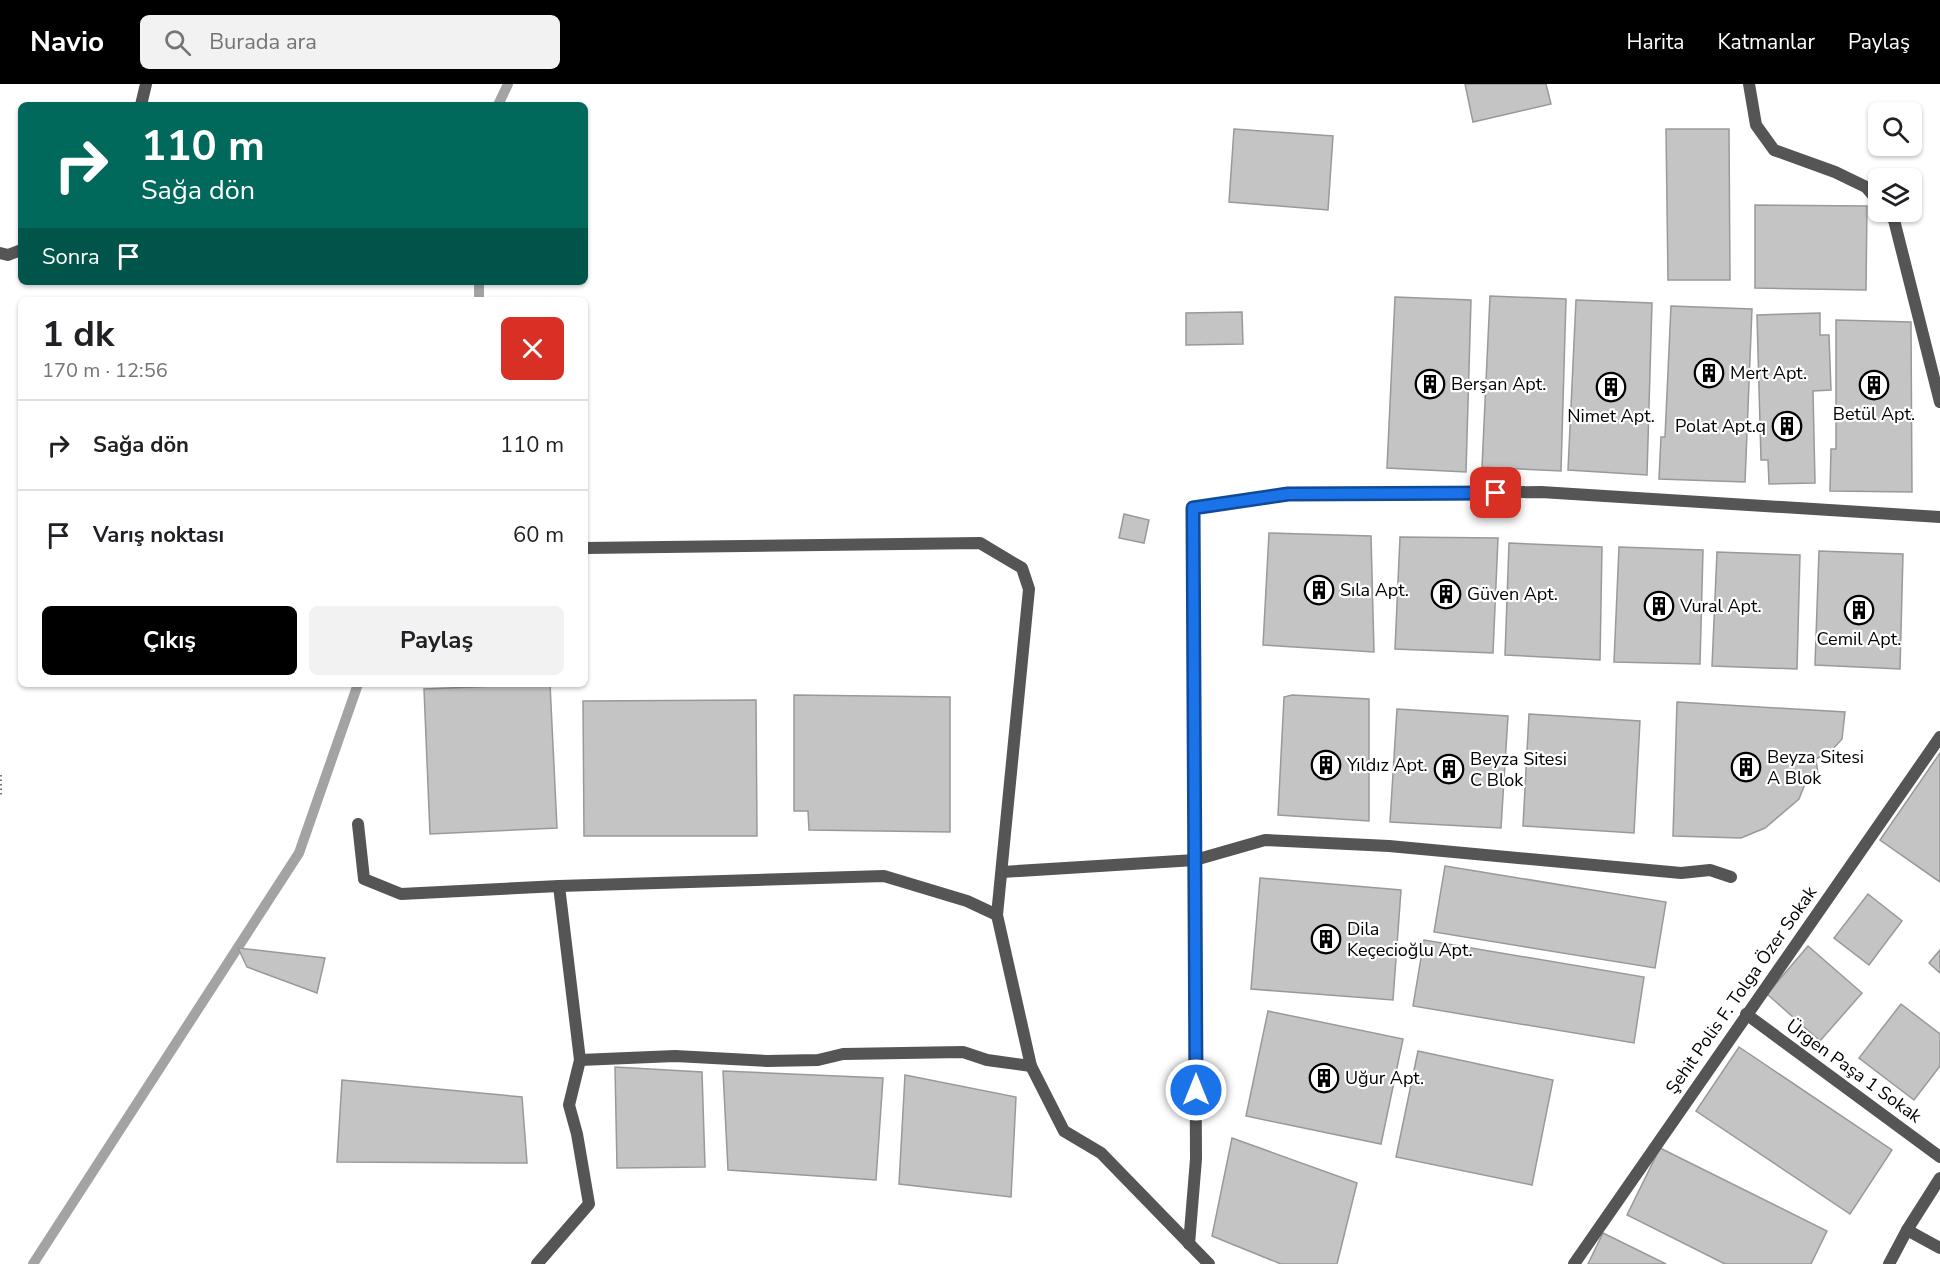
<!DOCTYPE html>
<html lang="tr">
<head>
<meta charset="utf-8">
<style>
  body { margin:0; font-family:"Nunito Sans",sans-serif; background:#f2f2f2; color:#202124; height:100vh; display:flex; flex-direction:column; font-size:22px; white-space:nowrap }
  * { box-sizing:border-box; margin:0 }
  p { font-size:20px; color:#757577 }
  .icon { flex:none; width:33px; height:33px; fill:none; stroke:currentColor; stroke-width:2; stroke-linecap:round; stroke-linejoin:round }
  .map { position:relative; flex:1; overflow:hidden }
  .details { position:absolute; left:18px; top:213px; width:570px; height:390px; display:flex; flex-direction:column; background:#fff; border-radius:9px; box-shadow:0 2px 4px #0004 }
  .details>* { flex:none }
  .hud { position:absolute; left:18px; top:18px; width:570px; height:183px; border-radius:9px; box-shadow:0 2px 4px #0004; background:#00695c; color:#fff; overflow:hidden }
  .fabs { position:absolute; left:1868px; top:18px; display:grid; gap:12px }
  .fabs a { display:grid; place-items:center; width:54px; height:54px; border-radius:9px; background:#fff; box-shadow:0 2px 4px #0004; font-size:30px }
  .pin { position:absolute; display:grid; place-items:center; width:51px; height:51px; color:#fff; margin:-26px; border-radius:12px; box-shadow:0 3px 9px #0006 }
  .me { position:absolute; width:66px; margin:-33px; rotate:0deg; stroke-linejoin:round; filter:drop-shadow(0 0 4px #0008) }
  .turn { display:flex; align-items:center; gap:21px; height:126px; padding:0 24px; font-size:27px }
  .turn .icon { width:78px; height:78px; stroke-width:2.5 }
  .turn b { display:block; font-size:42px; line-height:51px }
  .then { display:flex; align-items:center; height:57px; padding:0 24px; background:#0003; gap:12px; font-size:22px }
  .round { display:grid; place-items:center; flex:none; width:63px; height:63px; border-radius:9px; background:#f2f2f2 }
  .summary { display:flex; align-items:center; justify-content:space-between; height:102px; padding:0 24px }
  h1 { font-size:36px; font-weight:700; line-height:45px }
  .cta { display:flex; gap:12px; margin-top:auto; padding:12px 24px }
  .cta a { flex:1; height:69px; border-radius:9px; background:#000; color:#fff; font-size:24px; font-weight:700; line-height:69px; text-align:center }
  .cta a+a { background:#f2f2f2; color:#202124 }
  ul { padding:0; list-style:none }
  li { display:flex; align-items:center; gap:18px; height:90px; padding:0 24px; border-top:2px solid #e0e0e0 }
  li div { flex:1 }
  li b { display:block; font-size:22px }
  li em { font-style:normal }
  header { display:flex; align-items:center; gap:36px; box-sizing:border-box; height:84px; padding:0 30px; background:#000; color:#fff }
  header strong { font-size:28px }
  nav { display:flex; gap:33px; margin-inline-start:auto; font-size:21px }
  .search { width:420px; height:54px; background:#f2f2f2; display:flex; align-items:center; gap:15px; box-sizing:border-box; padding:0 21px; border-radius:9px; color:#757577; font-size:22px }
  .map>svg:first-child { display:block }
</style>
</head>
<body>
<header>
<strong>Navio</strong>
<div class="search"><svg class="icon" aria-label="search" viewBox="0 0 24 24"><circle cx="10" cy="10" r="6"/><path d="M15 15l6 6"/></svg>Burada ara</div>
<nav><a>Harita</a><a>Katmanlar</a><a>Paylaş</a></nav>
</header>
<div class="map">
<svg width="1940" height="1180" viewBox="0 0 1940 1180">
  <rect width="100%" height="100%" fill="#fff"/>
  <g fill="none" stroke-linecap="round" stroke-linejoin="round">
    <!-- stream -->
    <g stroke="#a3a3a3" stroke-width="10">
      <path d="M498,21L508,0"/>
      <path d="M479,216V198"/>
      <path d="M33,1180L299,769L358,600"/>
    </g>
  </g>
  <!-- building -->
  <g fill="#c4c4c4" stroke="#999" stroke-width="1.5">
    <path d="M1465,0H1546L1551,20L1473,38Z"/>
    <path d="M1234,45L1333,52L1328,126L1229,118Z"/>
    <path d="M1666,45H1729L1730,196H1668Z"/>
    <path d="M1755,121L1867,122L1866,206L1755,204Z"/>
    <path d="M1490,212L1566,215L1561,387L1482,383Z"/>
    <path d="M1395,213L1471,216L1466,388L1387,384Z"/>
    <path d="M1576,216L1652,219L1647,391L1568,386Z"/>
    <path d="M1671,222L1752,225L1745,398L1659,395L1661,353H1665Z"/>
    <path d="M1242,228L1243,260L1186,261V229Z"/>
    <path d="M1820,229V251H1829L1831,306L1813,307L1815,399L1769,400L1768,376H1761L1757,231Z"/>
    <path d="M1836,236L1911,238L1912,408L1830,407L1831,365H1836Z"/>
    <path d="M1124,430L1149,436L1144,459L1119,454Z"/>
    <path d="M1269,449L1371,452L1374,568L1263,561Z"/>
    <path d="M1400,453L1498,454L1493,569L1395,565Z"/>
    <path d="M1509,459L1602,463L1600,576L1505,571Z"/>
    <path d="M1619,463L1703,466L1700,580L1614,578Z"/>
    <path d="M1819,467L1903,470L1900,585L1815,581Z"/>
    <path d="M1717,468L1800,471L1797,585L1712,582Z"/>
    <path d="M550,600L557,744L430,750L424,605Z"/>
    <path d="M794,611L950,613V748L809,746L808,727H794Z"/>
    <path d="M1292,611L1369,615V737L1278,731L1284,613Z"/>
    <path d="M756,616L757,752H584L583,617Z"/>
    <path d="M1677,618L1845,628L1842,655L1832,666L1816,675L1818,691L1805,700L1799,715L1765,744L1741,754L1673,752Z"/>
    <path d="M1397,625L1508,632L1501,744L1390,738Z"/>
    <path d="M1529,630L1640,637L1634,749L1523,742Z"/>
    <path d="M1940,669V798L1880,756Z"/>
    <path d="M1445,782L1666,818L1655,884L1434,848Z"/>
    <path d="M1260,794L1401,806L1393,916L1251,905Z"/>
    <path d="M1868,810L1902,837L1869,881L1834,854Z"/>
    <path d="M1424,856L1644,893L1634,959L1413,922Z"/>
    <path d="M1808,862L1862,909L1820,957L1767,910Z"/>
    <path d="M238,864L325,874L317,909L247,883Z"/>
    <path d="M1940,866V889L1929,879Z"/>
    <path d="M1901,920L1940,950V982L1914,1016L1859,974Z"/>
    <path d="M1268,927L1403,955L1381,1060L1246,1032Z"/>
    <path d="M1739,963L1892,1066L1850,1130L1696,1027Z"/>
    <path d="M1418,967L1553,996L1532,1101L1396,1073Z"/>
    <path d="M615,983L702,988L705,1083L617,1084Z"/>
    <path d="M723,987L883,994L876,1096L728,1086Z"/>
    <path d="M905,991L1016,1013L1011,1113L899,1100Z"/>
    <path d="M342,996L522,1013L527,1079L337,1078Z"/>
    <path d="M1232,1054L1357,1099L1337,1180H1281L1212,1152Z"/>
    <path d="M1660,1064L1827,1147L1811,1180H1725L1627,1131Z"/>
    <path d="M1603,1149L1666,1180H1588Z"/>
  </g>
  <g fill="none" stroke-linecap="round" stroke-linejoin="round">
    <!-- path -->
    <path stroke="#777" stroke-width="4" stroke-dasharray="1.5 3" stroke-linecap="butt" d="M0,691V713"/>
    <!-- minor -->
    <g stroke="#555" stroke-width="12">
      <path d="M1749,0L1756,41L1774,66L1835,88L1866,103L1878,117"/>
      <path d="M141,21L146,0"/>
      <path d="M1886,128L1894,136L1940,318"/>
      <path d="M0,169L8,171L21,166"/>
      <path d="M585,464L980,459L1022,484L1029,505L997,831L1031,982L1064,1047L1101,1069L1209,1180"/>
      <path d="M358,740L364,795L401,810L559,802L884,792L967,817L997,831"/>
      <path d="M1002,788L1195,776L1265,756L1389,762L1681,789L1710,786L1731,793"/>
      <path d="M1746,930L1940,1073"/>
      <path d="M580,976L675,972L767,977L818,976L843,970L963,968L987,976L1031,982"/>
      <path d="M1907,1146L1940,1164"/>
      <path d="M1189,1160L1196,1075L1193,424L1288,410L1541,408L1940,433"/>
      <path d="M537,1180L589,1120L577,1050L569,1021L580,976L559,802"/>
      <path d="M1889,1180L1907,1146L1940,1094"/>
    </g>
    <!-- tertiary -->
    <path stroke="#555" stroke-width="12" d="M1574,1180L1940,653"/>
  </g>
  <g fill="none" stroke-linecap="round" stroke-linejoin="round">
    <!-- route casing -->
    <g stroke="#114b97" stroke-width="15">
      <path id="route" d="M1196,1006L1193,424L1288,410L1496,409"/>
    </g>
    <!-- route -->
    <use href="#route" stroke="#1a73e8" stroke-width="10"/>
  </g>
  <!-- icons -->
  <defs>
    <g id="building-ring" transform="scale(1.5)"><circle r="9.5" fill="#fff" stroke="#000" stroke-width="1.5"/><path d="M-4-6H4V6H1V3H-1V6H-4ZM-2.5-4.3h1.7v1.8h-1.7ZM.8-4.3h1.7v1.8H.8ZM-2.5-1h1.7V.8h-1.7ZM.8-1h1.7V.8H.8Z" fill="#000"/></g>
  </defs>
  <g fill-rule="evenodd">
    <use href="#building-ring" x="1709" y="289"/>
    <use href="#building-ring" x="1430" y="300"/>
    <use href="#building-ring" x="1874" y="301"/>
    <use href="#building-ring" x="1611" y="303"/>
    <use href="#building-ring" x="1787" y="342"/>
    <use href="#building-ring" x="1319" y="506"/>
    <use href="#building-ring" x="1446" y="510"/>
    <use href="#building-ring" x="1659" y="522"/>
    <use href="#building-ring" x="1859" y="526"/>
    <use href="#building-ring" x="1326" y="681"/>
    <use href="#building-ring" x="1746" y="683"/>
    <use href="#building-ring" x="1449" y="685"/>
    <use href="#building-ring" x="1326" y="855"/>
    <use href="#building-ring" x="1324" y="994"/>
  </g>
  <g text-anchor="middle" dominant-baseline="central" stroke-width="4.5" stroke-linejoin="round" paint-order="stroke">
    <!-- poi labels -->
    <g font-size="18" fill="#000" stroke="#fff" text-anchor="start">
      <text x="1730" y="289">Mert Apt.</text>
      <text x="1451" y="300">Berşan Apt.</text>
      <text x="1874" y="330" text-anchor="middle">Betül Apt.</text>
      <text x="1611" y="332" text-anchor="middle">Nimet Apt.</text>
      <text x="1766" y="342" text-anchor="end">Polat Apt.q</text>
      <text x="1340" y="506">Sıla Apt.</text>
      <text x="1467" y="510">Güven Apt.</text>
      <text x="1680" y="522">Vural Apt.</text>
      <text x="1859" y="555" text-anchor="middle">Cemil Apt.</text>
      <text x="1767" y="673">Beyza Sitesi<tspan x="1767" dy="21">A Blok</tspan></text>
      <text x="1470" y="675">Beyza Sitesi<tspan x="1470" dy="21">C Blok</tspan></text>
      <text x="1347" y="681">Yıldız Apt.</text>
      <text x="1347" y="845">Dila<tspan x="1347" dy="21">Keçecioğlu Apt.</tspan></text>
      <text x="1345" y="994">Uğur Apt.</text>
    </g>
    <!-- street labels -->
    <g font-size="18" fill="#000" stroke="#fff">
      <text transform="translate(1741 906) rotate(-55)">Şehit Polis F. Tolga Özer Sokak</text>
      <text transform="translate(1854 987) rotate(36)">Ürgen Paşa 1 Sokak</text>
    </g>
  </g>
</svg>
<div class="fabs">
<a><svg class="icon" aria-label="search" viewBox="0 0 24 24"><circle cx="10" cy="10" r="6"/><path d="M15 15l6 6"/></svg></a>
<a><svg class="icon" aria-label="layers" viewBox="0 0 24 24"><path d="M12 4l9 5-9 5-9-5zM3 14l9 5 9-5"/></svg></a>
</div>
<div class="pin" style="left:1496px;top:409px;background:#d93025"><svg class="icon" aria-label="arrive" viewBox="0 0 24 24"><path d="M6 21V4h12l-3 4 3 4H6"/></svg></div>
<svg class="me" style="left:1196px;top:1006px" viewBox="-20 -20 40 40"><circle r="17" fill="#1a73e8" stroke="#fff" stroke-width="3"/><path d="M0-11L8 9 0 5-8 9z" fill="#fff"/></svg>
<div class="hud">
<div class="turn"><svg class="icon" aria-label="right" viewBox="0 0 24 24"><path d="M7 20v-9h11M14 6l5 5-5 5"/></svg><div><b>110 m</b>Sağa dön</div></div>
<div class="then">Sonra<svg class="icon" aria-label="arrive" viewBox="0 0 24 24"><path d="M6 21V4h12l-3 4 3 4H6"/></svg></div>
</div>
<section class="details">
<div class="summary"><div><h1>1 dk</h1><p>170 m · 12:56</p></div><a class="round" style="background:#d93025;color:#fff"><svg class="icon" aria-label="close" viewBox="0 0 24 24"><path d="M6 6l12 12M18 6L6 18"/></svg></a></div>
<ul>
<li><svg class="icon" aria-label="right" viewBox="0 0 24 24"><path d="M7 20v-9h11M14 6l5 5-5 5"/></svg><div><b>Sağa dön</b></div><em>110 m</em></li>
<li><svg class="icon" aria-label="arrive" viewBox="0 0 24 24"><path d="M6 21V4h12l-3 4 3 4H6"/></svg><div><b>Varış noktası</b></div><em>60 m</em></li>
</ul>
<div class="cta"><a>Çıkış</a><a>Paylaş</a></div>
</section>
</div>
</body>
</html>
